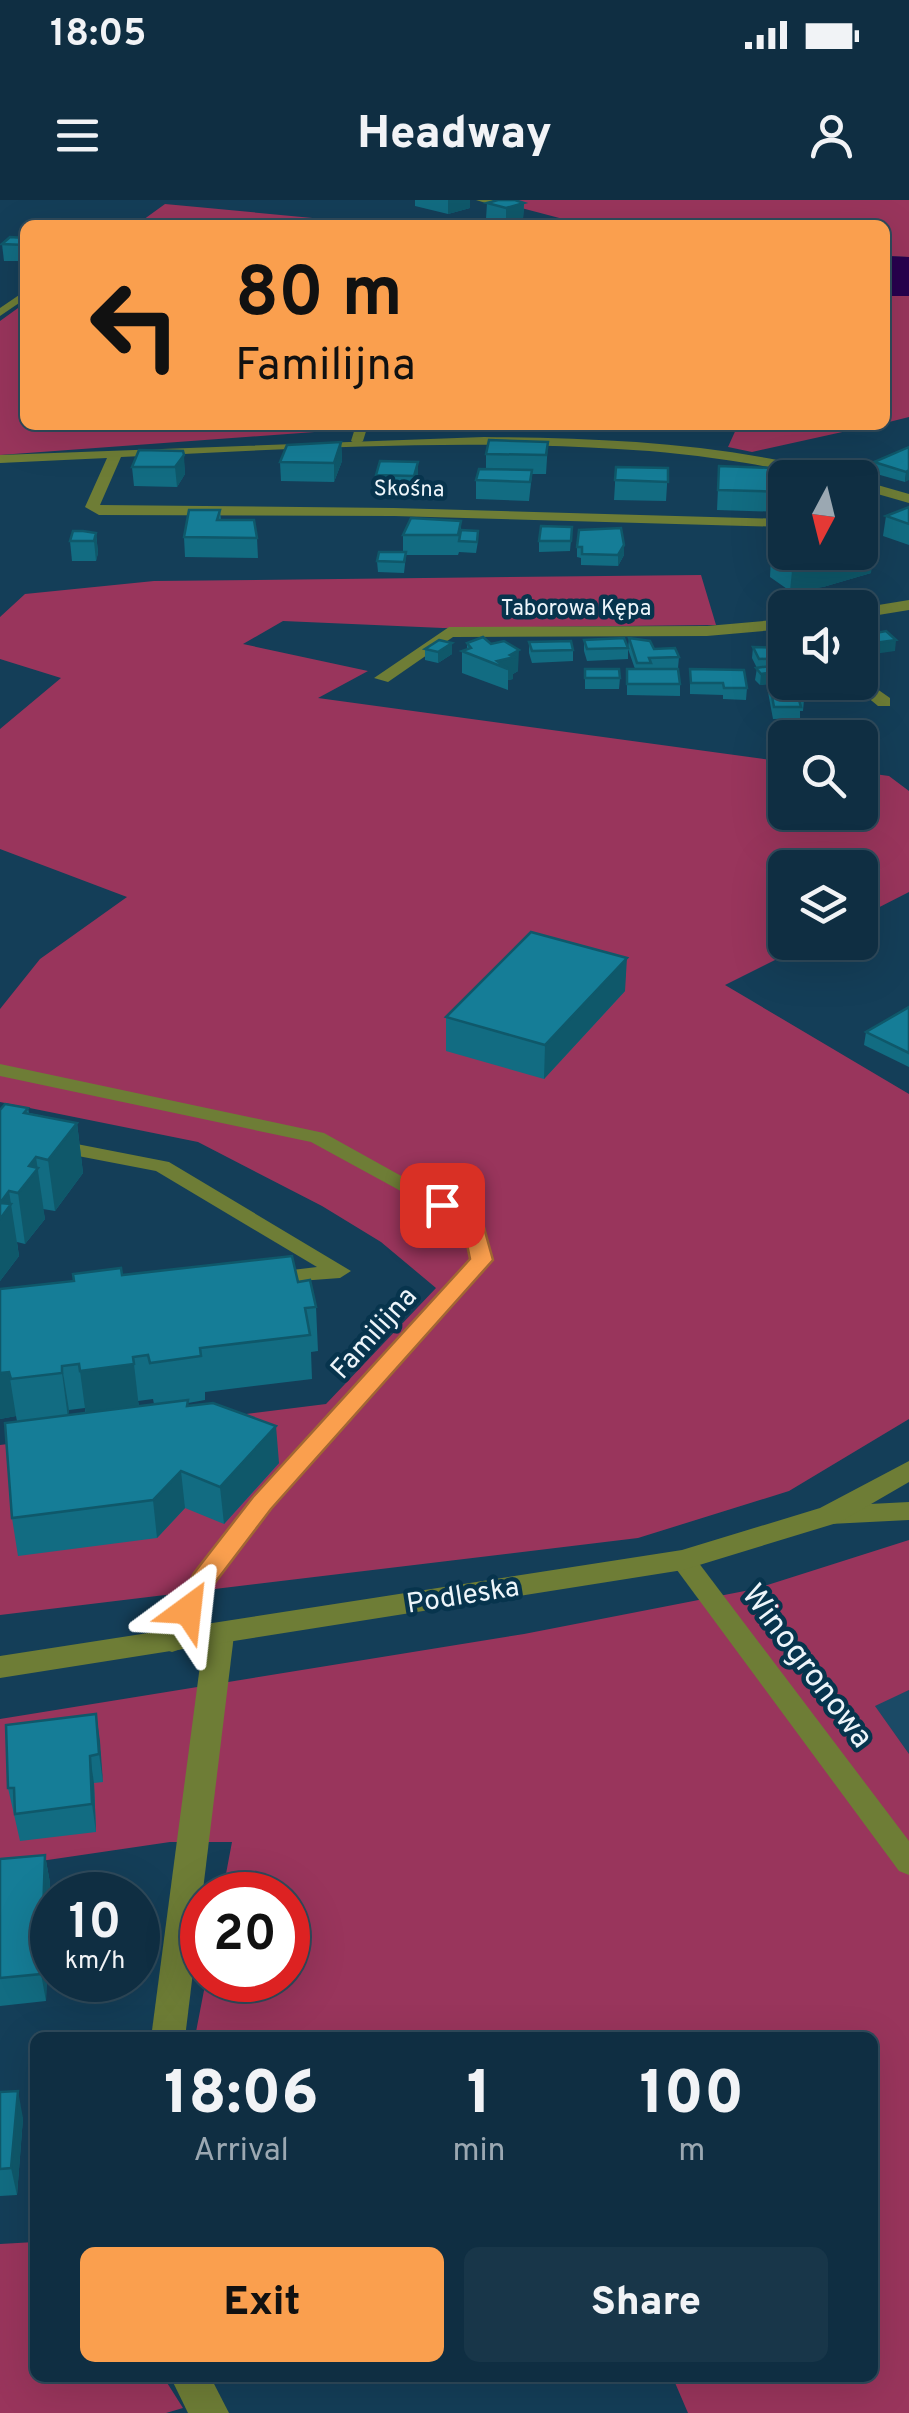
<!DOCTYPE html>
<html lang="en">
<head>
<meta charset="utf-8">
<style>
  body { margin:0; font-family:Overpass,sans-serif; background:#183649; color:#f1f3f6; height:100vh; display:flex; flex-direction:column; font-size:38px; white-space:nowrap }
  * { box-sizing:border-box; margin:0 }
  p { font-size:32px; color:#9ba8b2 }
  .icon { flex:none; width:55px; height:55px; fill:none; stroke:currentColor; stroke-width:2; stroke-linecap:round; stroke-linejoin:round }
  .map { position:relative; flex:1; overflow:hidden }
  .side { position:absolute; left:30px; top:1832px; width:848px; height:350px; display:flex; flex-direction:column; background:#0f2e42; border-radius:15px; box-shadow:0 10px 40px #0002,0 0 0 2px #2f4a5b }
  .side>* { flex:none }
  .guide { position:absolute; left:20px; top:20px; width:870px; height:210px; border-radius:15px; box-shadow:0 10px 40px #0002,0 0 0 2px #2f4a5b; background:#fa9f4e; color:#111; overflow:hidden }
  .needle { width:65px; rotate:187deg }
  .controls { position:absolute; left:768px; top:260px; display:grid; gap:20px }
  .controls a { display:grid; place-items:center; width:110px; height:110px; border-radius:15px; background:#0f2e42; box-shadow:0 10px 40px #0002,0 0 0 2px #2f4a5b; font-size:50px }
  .speed { position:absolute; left:30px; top:1672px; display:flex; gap:20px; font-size:50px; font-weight:700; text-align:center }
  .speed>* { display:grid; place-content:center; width:130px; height:130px; border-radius:50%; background:#0f2e42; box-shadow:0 10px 40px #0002,0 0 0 2px #2f4a5b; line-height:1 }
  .speed small { font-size:25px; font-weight:400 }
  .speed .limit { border:15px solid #d22; background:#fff; color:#111 }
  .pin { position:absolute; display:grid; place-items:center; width:85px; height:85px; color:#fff; margin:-42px; border-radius:20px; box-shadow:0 5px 15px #0006 }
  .me { position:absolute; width:110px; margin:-55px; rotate:30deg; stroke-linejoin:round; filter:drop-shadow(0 0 8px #0008) }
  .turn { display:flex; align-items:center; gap:35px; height:210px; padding:0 50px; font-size:45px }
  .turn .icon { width:130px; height:130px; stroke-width:2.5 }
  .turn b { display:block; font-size:70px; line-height:85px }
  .eta { display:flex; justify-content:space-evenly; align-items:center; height:170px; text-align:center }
  .eta b { font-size:60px; font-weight:800; line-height:70px }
  .action { display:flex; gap:20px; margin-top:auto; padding:20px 50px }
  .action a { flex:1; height:115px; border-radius:15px; background:#fa9f4e; color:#111; font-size:40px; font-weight:800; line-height:115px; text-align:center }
  .action a+a { background:#183649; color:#f1f3f6 }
  .status { display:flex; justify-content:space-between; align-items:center; height:70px; padding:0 50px; background:#0f2e42; direction:ltr }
  .status svg { height:28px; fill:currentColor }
  header { display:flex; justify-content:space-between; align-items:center; height:130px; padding:0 50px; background:#0f2e42; font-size:45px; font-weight:800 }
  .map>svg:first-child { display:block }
</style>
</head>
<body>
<div class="status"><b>18:05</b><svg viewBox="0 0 49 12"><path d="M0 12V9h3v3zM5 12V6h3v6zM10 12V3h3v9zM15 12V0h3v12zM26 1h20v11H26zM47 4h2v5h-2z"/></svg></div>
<header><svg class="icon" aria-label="menu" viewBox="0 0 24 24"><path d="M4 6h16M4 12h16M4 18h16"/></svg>Headway<svg class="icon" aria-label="person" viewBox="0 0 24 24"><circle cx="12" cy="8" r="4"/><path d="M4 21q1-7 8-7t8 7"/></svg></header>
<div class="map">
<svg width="909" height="2213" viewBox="0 0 909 2213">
  <rect width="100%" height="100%" fill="#143e58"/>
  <!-- built -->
  <path fill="#1b4a66" d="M909,1490V1554L874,1505Z"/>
  <!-- green -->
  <g fill="#99355c">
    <path d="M506,0H909V57L885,56V25H586L499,2Z"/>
    <path d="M165,4L387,25H391H136Z"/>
    <path d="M885,96H909V217L885,223Z"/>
    <path d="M25,103V225H331L328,231L0,255V121Z"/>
    <path d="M738,225H874L752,252L728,247Z"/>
    <path d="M701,375L716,425L443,428L283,421L243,444L368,471L318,498L785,562V612H860V572L889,576L909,591V692L860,717V668H785V742L809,743L725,785L909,894V1219L789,1291L638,1338L0,1415V1245L326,1204L436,1088L381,1042L322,1006L198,942L0,902V809L40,759L127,697L0,649V529L61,478L0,459V417L25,394L154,381Z"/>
    <path d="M909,1340V1490L875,1506L909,1554V2213H688L673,2178H872V1838L195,1837L206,1780H288V1695H222L232,1642H170L0,1667V1519L524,1434L755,1389Z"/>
    <path d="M35,2042V2178H164L183,2208L166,2213H0V2044Z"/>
  </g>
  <!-- water -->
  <path fill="#28004e" d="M885,56L909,57V96H885Z"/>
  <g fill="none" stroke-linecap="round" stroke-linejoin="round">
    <!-- service -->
    <g fill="#6e7d36" fill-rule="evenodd">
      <path d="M476,0H492L513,7L508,10Z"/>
      <path d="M25,91V99L0,116V108Z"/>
      <path d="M356,225H368L363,241L357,245L351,241Z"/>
      <path d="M0,864L324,933L484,1022L492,1060L489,1065L271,1309L214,1384L181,1449L172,1452L163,1449L159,1442L194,1373L253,1297L470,1059L463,1025L311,942L0,876Z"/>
      <path d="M0,929L169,962L351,1071L340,1078L259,1084L256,1079L259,1074L317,1067L156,971L0,941Z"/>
      <path d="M909,1302V1320L830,1324L821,1321L818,1315L821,1309L830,1306Z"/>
      <path d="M683,1351L692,1354L909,1641V1675L899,1671L674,1366L670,1360L674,1354Z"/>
    </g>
    <!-- minor -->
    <g fill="#6e7d36" fill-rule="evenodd">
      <path d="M484,237C582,238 680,241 777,260C798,264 826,267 844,278C810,278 779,268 746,263C703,256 660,251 617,249C452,239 286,249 121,257L100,305L394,308L785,319V327L394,316L99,315L85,307L107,258L0,263V255Z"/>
      <path d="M860,280L909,294V303L860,289Z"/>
      <path d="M909,400V410L860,418V408Z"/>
      <path d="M785,419V429L707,436L453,437L388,482L374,478L449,427L707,426Z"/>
      <path d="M860,477L890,498V506H878L854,486L852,482H860Z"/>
      <path d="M219,1424L229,1427L234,1435L185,1838H151L204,1435L209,1427Z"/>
      <path d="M171,2178H211L229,2213H188Z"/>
    </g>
    <!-- tertiary -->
    <path fill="#6e7d36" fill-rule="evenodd" d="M909,1261V1282L840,1322L683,1370L0,1478V1456L682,1350L820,1308Z"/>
  </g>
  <!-- wall -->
  <g fill="#126c82" fill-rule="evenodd">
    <path d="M415,0H470V8L448,14L415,6Z"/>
    <path d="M487,3H524L523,19L506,24L486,19Z"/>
    <path d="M25,38V61H4L2,44Z"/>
    <path d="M341,242L342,261L334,282L281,281L280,262Z"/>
    <path d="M548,242L546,274H532L529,301L476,299V280L486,269V254Z"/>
    <path d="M909,247L905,282L873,273L874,262Z"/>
    <path d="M183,251L185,274L177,287L134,286L132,267Z"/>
    <path d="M418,262V281L414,295L376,294V275Z"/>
    <path d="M719,266L772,280H785V312L717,310Z"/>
    <path d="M616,267L668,268L666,301L614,300Z"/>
    <path d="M909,307V345L883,336L886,316Z"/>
    <path d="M220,310L221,320L257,338L258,358L185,357L184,337Z"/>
    <path d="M461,321V330L478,341L476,353L459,352L458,355H406L404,373L378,372L377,361L403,352V335Z"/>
    <path d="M572,327L570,351L539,352V341Z"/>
    <path d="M96,333L98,353L96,361H72L70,341Z"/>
    <path d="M624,345V355L618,366L581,365V358L577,357V347Z"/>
    <path d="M771,357L871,373L823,387L790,391L770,377Z"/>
    <path d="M629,438L654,449L679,457L678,468L652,469L680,484V496L627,495V469H635L628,449Z"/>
    <path d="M584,440L628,448V459L587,461L584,451Z"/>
    <path d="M529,442L573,450V461L532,463L529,453Z"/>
    <path d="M467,443L518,471L513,474V479L508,480V490L462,473V451L467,450Z"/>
    <path d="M753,447L785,448V469H773L775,480L804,500L803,511H800V518L773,519L768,492V484L760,485L755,480L757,468L752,458Z"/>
    <path d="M425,449L452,454L438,463L425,460Z"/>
    <path d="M585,469L620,478L619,489H585Z"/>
    <path d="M690,469L747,488L746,500L723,499V495L690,494Z"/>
    <path d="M625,791L544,879L446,851V817Z"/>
    <path d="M909,807V867L864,845L866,832Z"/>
    <path d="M28,908L29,913L77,923L83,973L55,1011L43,1009L45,1019L25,1044L17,1042L19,1056L0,1081V910Z"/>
    <path d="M122,1075L298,1082L316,1107L318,1151L311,1152L312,1179L205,1192V1200L188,1203V1206L279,1263L224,1324L185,1308L157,1338L18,1356L12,1318L17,1221L16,1216L0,1219V1089ZM153,1199L154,1204L139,1206L138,1201ZM85,1208V1213L68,1215L69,1210Z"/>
    <path d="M96,1514L103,1582L94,1583L96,1632L20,1641L8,1588Z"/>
    <path d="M45,1655L50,1683L46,1801L0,1806V1659Z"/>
    <path d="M0,1892L23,1918L17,1995L0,1996Z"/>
  </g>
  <!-- shaded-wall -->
  <g fill="#0f586a">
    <path d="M448,0H470V8L448,14Z"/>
    <path d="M524,3L523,19L506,24V8Z"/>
    <path d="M341,242L342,261L334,282V263Z"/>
    <path d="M184,255L185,274L177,287L175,267Z"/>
    <path d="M418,262V281L414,295V276Z"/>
    <path d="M909,270V280L905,282L906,272Z"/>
    <path d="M96,333L98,353L96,361L94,341Z"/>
    <path d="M624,345V355L618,366V355Z"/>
    <path d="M874,353L871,373L823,387L790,391L792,371Z"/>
    <path d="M896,440L895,451L860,456V445Z"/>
    <path d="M452,443V454L438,463V452Z"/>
    <path d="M519,450L518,471L513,474V479L508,480V469L497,461Z"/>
    <path d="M776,472L775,484L769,480L768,484L760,485L761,474Z"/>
    <path d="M627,758L625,791L544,879L545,845Z"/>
    <path d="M77,923L83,973L55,1011L48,960Z"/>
    <path d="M36,957L45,1019L25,1044L18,993L29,966Z"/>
    <path d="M9,991L19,1056L0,1081V1003Z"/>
    <path d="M134,1164L139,1208L86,1216L80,1171Z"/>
    <path d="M62,1166L69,1210L68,1218L62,1173Z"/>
    <path d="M9,1172L16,1216L0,1219V1173Z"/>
    <path d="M276,1226L279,1263L224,1324L220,1287Z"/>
    <path d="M181,1271L185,1308L157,1338L153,1300Z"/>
    <path d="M96,1514L100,1541L103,1582L99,1554Z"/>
    <path d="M90,1556L94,1583L96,1632L92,1604Z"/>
    <path d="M45,1655L50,1683L46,1801L41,1774Z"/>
    <path d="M18,1891L23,1918L17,1995L11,1968Z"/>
  </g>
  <!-- building -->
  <g fill="#157d97" stroke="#0f586a" stroke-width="2.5">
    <path d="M498,0H515L524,3L506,8L487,3Z"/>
    <path d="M10,37L25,38V45L2,44Z"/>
    <path d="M489,240L548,242L546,255L486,254Z"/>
    <path d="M341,242L334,263L280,262L287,245Z"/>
    <path d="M909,247V270L906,272L874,262Z"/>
    <path d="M139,250L183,251L184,255L175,267H132Z"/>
    <path d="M380,261L418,262L414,276L376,275Z"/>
    <path d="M719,266L772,268V280H785V292L718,290Z"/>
    <path d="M616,267L668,268V282L615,280Z"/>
    <path d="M479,269L532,270L530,282L476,280Z"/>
    <path d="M909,307V324L886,316Z"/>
    <path d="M189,310H220L217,320H254L257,338L184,337Z"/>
    <path d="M411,318L461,321L458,335H403Z"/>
    <path d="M541,326L572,327L571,341H539Z"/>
    <path d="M621,328L624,345L618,355L582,354V347H577L579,330Z"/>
    <path d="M461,330L478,331L477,342L459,341Z"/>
    <path d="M73,331H83L96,333L94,341H70Z"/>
    <path d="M860,346L874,353L825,367L792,371L771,357L795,352H860Z"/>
    <path d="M379,352H406L404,362L377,361Z"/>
    <path d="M886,431L896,440L860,445V436Z"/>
    <path d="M483,437L491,444L504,441L519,450L510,455L514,457L497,461L508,469L462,451L471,448L467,443Z"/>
    <path d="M624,438L628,448L587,449L584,440Z"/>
    <path d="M629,438L650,441L654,449L675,448L679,457L649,458L651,463H637Z"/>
    <path d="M439,440L452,443L438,452L425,449Z"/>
    <path d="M571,441L573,450L532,451L529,442Z"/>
    <path d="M753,447L785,448V458L759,459Z"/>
    <path d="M770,466L776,472L761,474L756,468Z"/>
    <path d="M585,469H619L620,478H585Z"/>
    <path d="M627,469H678L680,484H627Z"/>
    <path d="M690,469L744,470L747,488H724L723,483H691Z"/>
    <path d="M769,480L801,482L804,500H799L801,507H774Z"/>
    <path d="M531,732L627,758L545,845L446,817Z"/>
    <path d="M909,807V853L866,832Z"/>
    <path d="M5,904L28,908L24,913L77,923L48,960L36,957L29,966L38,968L18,993L9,991L0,1003L11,1004L0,1019V910Z"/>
    <path d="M292,1056L298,1082L310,1080L316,1107L305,1108L310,1135L200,1148L201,1156L150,1163L148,1155L133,1157L134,1164L80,1171L79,1164L62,1166V1173L11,1179L9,1172L0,1173V1089L74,1081L73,1074L121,1068L122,1075Z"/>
    <path d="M188,1200L187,1206L213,1203L276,1226L220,1287L181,1271L153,1300L12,1318L5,1223Z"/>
    <path d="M96,1514L99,1554L90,1556L92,1604L15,1614L14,1588H8L6,1525Z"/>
    <path d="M45,1655L41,1774L0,1778V1659Z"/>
    <path d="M18,1891L11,1968L0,1969V1892Z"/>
  </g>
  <!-- route -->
  <path fill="#fa9f4e" stroke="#a26733" stroke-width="2.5" d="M442,999L481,1017L493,1060L271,1309L214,1384L197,1417H178L175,1410L194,1373L253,1297L470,1059L463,1025L431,1005Z"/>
  <g text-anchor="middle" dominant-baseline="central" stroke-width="9" stroke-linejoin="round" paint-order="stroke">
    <!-- far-street labels -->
    <g font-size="22" fill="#edf5fa" stroke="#07344d">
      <text transform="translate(409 290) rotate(1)">Skośna</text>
      <text x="576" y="409">Taborowa Kępa</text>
    </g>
    <!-- street labels -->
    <g font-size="28" fill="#edf5fa" stroke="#07344d">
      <text transform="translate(375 1134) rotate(-48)">Familijna</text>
      <text transform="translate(463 1397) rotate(-9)">Podleska</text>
    </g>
    <!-- near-street labels -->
    <g font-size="32" fill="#edf5fa" stroke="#07344d">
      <text transform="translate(806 1467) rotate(53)">Winogronowa</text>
    </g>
  </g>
</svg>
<div class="controls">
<a><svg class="needle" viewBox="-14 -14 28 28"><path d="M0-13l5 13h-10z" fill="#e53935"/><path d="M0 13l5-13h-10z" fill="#9ba8b2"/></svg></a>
<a><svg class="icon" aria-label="sound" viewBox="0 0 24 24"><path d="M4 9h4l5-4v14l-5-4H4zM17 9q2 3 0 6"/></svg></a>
<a><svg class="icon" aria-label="search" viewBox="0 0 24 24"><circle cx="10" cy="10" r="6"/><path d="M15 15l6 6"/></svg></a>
<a><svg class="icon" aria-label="layers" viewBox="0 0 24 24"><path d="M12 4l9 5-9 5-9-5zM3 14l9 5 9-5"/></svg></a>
</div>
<div class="speed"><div>10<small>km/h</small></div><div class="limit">20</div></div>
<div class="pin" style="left:442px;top:1005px;background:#d93025"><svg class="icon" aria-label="arrive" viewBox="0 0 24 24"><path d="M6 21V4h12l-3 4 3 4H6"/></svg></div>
<svg class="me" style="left:188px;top:1410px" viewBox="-20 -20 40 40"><path d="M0-17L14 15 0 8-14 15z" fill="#fa9f4e" stroke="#fff" stroke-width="4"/></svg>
<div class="guide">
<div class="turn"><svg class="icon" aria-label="left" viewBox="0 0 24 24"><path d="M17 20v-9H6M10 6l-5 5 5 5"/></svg><div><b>80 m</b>Familijna</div></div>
</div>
<section class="side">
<div class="eta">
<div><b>18:06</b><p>Arrival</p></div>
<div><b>1</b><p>min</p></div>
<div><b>100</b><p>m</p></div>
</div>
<div class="action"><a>Exit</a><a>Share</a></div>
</section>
</div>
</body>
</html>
